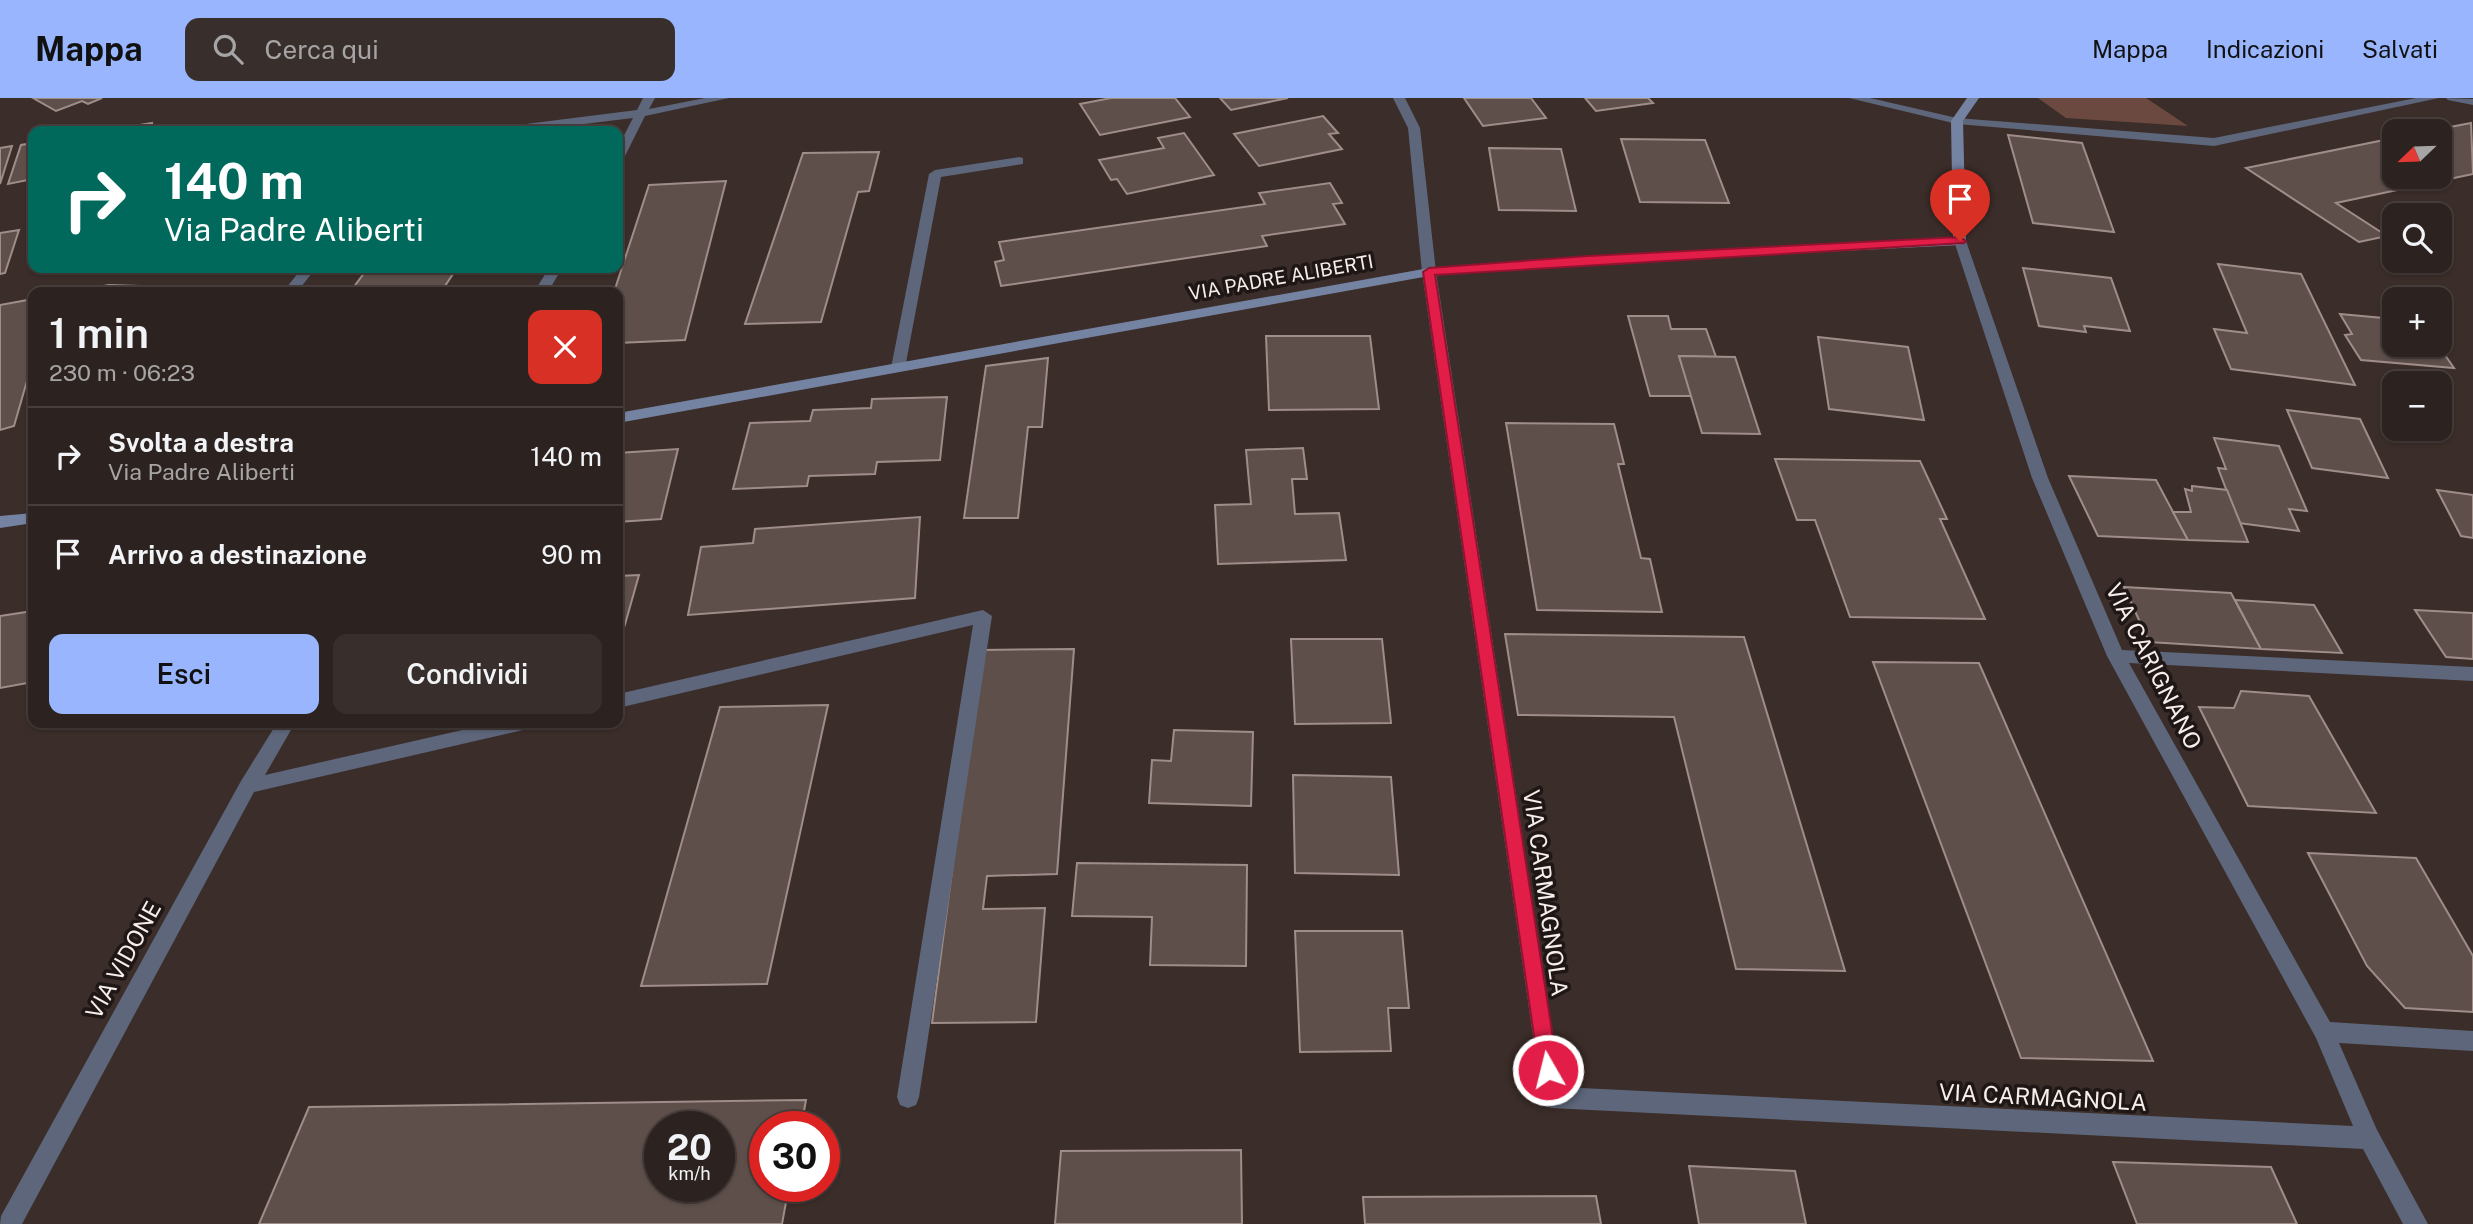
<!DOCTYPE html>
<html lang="it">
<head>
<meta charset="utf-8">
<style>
  body { margin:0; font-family:"Public Sans",sans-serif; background:#382f2c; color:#f1f3f6; height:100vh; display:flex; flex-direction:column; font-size:26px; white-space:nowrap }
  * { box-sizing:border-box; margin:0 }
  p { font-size:23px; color:#a6a4a4 }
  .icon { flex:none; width:38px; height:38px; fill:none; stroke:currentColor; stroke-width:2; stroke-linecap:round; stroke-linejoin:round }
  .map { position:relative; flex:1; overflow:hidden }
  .side { position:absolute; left:28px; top:189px; width:595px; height:441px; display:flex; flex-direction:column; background:#2c221f; border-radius:14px; box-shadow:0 2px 5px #0004,0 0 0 2px #483f3d }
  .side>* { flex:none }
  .guide { position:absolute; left:28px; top:28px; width:595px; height:147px; border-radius:14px; box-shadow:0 2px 5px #0004,0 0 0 2px #483f3d; background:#00695c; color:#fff; overflow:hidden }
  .needle { width:46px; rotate:247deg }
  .fabs { position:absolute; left:2382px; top:21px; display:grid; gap:14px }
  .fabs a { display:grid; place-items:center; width:70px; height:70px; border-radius:14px; background:#2c221f; box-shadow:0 2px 5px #0004,0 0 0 2px #483f3d; font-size:35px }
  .speed { position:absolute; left:644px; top:1013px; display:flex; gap:14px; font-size:35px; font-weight:700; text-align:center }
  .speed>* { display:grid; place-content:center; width:91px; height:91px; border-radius:50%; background:#2c221f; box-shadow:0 2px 5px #0004,0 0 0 2px #483f3d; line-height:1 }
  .speed small { font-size:18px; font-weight:400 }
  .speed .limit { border:10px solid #d22; background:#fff; color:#111 }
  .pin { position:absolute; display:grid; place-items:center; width:60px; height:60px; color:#fff; margin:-72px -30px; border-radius:50% 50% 50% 0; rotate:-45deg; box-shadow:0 0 7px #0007 }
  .pin .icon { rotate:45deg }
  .me { position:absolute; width:77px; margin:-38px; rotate:352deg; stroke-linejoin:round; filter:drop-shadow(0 0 5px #0008) }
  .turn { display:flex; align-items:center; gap:24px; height:147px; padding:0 21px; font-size:32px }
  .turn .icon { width:91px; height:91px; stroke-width:2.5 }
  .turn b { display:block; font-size:49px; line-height:60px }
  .round { display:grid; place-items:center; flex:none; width:74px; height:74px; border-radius:14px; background:#382f2c }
  .head { display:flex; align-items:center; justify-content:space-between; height:119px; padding:0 21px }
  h1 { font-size:42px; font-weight:600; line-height:52px }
  .primary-button { display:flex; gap:14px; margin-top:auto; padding:14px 21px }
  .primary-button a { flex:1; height:80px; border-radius:14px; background:#99b5fd; color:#111; font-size:28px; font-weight:600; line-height:80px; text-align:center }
  .primary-button a+a { background:#382f2c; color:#f1f3f6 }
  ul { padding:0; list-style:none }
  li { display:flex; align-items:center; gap:21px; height:98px; padding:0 21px; border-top:2px solid #483f3d }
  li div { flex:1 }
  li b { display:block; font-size:26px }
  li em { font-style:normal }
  header { display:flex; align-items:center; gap:42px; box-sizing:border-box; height:98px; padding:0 35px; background:#99b5fd; color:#111 }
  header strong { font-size:33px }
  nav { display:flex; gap:38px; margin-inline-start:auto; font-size:24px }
  .search { width:490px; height:63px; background:#382f2c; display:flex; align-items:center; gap:18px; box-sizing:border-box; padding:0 24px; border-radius:14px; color:#a6a4a4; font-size:26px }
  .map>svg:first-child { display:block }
</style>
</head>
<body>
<header>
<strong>Mappa</strong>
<div class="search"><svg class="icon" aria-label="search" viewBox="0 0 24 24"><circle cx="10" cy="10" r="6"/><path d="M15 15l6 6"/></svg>Cerca qui</div>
<nav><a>Mappa</a><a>Indicazioni</a><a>Salvati</a></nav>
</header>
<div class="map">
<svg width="2473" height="1126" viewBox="0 0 2473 1126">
  <rect width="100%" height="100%" fill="#3b2d29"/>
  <!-- green -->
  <path fill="#6c4940" d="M2038,0H2146L2188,28L2066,20Z"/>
  <!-- building -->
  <g fill="#5e4f4a" stroke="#9f8d89" stroke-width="2" fill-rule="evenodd">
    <path d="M33,0H102L88,6L82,3L56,13Z"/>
    <path d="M1111,0H1175L1190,19L1100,37L1080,6Z"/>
    <path d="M1220,0H1288L1231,12Z"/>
    <path d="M1464,0H1531L1546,20L1483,28Z"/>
    <path d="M1585,0H1648L1653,5L1596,13Z"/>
    <path d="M1323,18L1338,35L1329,36L1342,51L1259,68L1234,36Z"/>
    <path d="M152,25L151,33H103Z"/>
    <path d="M2471,25L2473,76L2336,105L2387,138L2359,144L2246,70L2394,40V79H2440V33H2429Z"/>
    <path d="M1184,35L1214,77L1127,96L1117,81L1111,82L1099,62L1164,50L1158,40Z"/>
    <path d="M2008,37L2082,45L2114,134L2033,125Z"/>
    <path d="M1621,41L1705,42L1729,105L1640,104Z"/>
    <path d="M33,45V81L8,86L21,47Z"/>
    <path d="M12,48L0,86V50Z"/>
    <path d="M1489,50L1561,51L1576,113L1499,112Z"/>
    <path d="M879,54L869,93L858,94L821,224L745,226L803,55Z"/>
    <path d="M726,83L685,242L618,245V194H614L649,87Z"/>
    <path d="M1330,85L1342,105L1333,106L1345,126L1262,138L1267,148L1001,188L995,164L1004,162L999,144L1265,106L1259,95Z"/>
    <path d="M19,132L5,175L0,176V135Z"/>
    <path d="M2218,166L2301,176L2355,287L2231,271L2214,231L2247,235Z"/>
    <path d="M368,170H457L441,194H350Z"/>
    <path d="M2023,170L2111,180L2130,233L2084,228L2086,234L2039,228Z"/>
    <path d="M109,187L235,191L232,194H70Z"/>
    <path d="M33,201V262L14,328L0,332V207Z"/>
    <path d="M2340,216L2394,221V247H2438L2454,270L2361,262L2345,237L2352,236Z"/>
    <path d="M1628,218H1668L1671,231H1706L1716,259L1679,258L1692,298H1650Z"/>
    <path d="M1266,238H1370L1379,311L1269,312Z"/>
    <path d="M1818,239L1908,249L1924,322L1829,311Z"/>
    <path d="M1679,258L1735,259L1760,336L1702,335Z"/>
    <path d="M1048,260L1042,329H1028L1018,420H964L986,268Z"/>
    <path d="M947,299L940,362L877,364L875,376L809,378L807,388L733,391L750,325L810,323L813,312L871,310L872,301Z"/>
    <path d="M2287,312L2360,321L2388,380L2312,370Z"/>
    <path d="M1506,325L1614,326L1624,366H1618L1641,460L1650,461L1662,514L1537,512Z"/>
    <path d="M2214,340L2279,348L2307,413L2289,411L2299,433L2239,425L2218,370L2226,371Z"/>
    <path d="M1303,350L1307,381H1292L1295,416L1339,415L1346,462L1218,466L1215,407L1251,406L1246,352Z"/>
    <path d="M678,351L661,421L618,424V355Z"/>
    <path d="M1775,361L1920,363L1947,421H1940L1985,521L1850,519L1815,422H1797Z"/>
    <path d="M2069,378L2156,382L2188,442L2098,438Z"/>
    <path d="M2192,388L2227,392L2248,444L2188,442L2173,414H2191L2185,391L2192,393Z"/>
    <path d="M2437,392L2473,397V440L2461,438Z"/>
    <path d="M920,419L915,500L688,517L701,449L753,445L755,431Z"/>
    <path d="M639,477L618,551V478Z"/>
    <path d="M2124,489L2231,495L2261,551L2149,544Z"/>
    <path d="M2235,502L2314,507L2342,555L2261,551Z"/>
    <path d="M2415,512L2473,515V561L2446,559Z"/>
    <path d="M33,513V584L0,590V518Z"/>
    <path d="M1505,536L1744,539L1845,873L1736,871L1674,619L1518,617Z"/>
    <path d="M1291,541H1382L1391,625L1295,626Z"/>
    <path d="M1074,551L1057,776L987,778L983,811L1045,810L1036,924L932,925L981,552Z"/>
    <path d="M1873,564L1979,565L2153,963L2021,960Z"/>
    <path d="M2241,593L2309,598L2376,715L2248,708L2199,609L2234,610Z"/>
    <path d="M828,607L767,886L641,888L720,609Z"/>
    <path d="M1174,632L1253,634L1251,708L1149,705L1152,662L1171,663Z"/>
    <path d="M1293,677L1391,679L1399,777L1295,775Z"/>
    <path d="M2308,755L2416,760L2473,858V914L2405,910L2367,868Z"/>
    <path d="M1077,765L1247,767L1246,868L1150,867L1152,819L1072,818Z"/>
    <path d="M1295,833H1402L1409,910H1388L1391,953L1300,954Z"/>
    <path d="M806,1002L801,1029H765V1088H789L782,1126H259L309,1009ZM660,1029H719V1088H660Z"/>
    <path d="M1241,1052L1242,1126H1055L1061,1053Z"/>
    <path d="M2113,1064L2271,1069L2297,1126H2137Z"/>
    <path d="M1689,1068L1795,1073L1806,1126H1699Z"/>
    <path d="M1596,1098L1601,1126H1365L1363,1099Z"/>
  </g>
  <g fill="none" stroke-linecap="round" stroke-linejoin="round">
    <!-- lane -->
    <path fill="#5d667a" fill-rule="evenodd" d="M2446,0L2473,1V7L2448,2Z"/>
    <!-- street -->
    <g fill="#5d667a" fill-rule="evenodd">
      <path d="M643,0H655L649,11L705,0H729L645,18L624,60L618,64V49L633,20L527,33H495L501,29L637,12Z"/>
      <path d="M1393,0H1405L1420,30L1436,174L1561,989L2353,1028L2316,940L2107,558L2032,380L1954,143L1960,139L1966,143L2048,380L2122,552L2473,569V583L2129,565L2330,924L2473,933V953L2339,945L2377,1032L2428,1126H2403L2363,1051L1551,1010L1543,1007L1422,174L1408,30Z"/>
      <path d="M1849,0H1870L1957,20L2214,40L2416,0H2439L2214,48L1957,26Z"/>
      <path d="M1019,59L1023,60V66L941,79L905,270L898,274L893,273L891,270L929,76L935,72Z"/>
      <path d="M302,170H316L297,194H283Z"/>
      <path d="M549,170H562L548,194H534Z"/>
      <path d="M983,512L992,518L919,999L916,1007L908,1010L900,1007L897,999L973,527L618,610V596Z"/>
      <path d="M277,625H295L265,677L493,625H532L529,630L523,632L254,694L22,1126H0L1,1118L241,683Z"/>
    </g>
    <!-- secondary -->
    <g fill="#7583a3" fill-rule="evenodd">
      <path d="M1967,0H1979L1963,23L1966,143L1960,147L1588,166L1429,178L618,325V315L1429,170L1588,158L1953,139L1951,23Z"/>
      <path d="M33,415V425L0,430V418Z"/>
    </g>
  </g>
  <!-- route -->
  <path fill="#e11d48" stroke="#92132f" stroke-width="2" d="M1960,139L1966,143L1964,145L1435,177L1558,972L1555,979L1548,982L1540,979L1423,174L1429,170L1588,158Z"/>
  <g text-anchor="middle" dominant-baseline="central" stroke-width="7" stroke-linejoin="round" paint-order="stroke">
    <!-- far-street labels -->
    <g font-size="19" fill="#f7eeeb" stroke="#1e1715">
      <text transform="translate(1281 179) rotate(-10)">VIA PADRE ALIBERTI</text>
    </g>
    <!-- street labels -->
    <g font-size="23" fill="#f7eeeb" stroke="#1e1715">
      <text transform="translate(2154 568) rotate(63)">VIA CARIGNANO</text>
      <text transform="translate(1546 795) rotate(82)">VIA CARMAGNOLA</text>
      <text transform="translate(123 862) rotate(-61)">VIA VIDONE</text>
      <text transform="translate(2043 999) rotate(3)">VIA CARMAGNOLA</text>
    </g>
  </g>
</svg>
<div class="fabs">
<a><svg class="needle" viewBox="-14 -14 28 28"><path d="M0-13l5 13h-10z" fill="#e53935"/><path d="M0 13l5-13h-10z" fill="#a6a4a4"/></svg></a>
<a><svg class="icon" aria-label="search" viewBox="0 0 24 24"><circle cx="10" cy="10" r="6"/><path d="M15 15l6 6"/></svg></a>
<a>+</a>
<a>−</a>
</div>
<div class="speed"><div>20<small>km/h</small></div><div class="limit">30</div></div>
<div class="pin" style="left:1960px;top:143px;background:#d93025"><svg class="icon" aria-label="arrive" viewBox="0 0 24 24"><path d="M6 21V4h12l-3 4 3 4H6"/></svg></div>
<svg class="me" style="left:1548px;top:972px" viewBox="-20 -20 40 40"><circle r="17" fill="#e11d48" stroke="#fff" stroke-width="3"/><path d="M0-11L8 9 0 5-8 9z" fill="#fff"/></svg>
<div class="guide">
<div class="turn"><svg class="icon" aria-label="right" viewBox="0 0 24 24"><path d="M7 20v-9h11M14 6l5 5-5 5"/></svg><div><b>140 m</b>Via Padre Aliberti</div></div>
</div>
<section class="side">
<div class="head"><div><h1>1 min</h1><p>230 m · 06:23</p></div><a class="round" style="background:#d93025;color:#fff"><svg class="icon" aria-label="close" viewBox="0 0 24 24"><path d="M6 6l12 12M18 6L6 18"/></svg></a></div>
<ul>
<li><svg class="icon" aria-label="right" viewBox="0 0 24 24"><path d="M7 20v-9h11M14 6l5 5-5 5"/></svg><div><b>Svolta a destra</b><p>Via Padre Aliberti</p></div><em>140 m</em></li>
<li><svg class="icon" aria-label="arrive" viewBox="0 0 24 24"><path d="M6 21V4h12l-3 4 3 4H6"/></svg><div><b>Arrivo a destinazione</b></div><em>90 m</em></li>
</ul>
<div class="primary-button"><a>Esci</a><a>Condividi</a></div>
</section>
</div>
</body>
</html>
